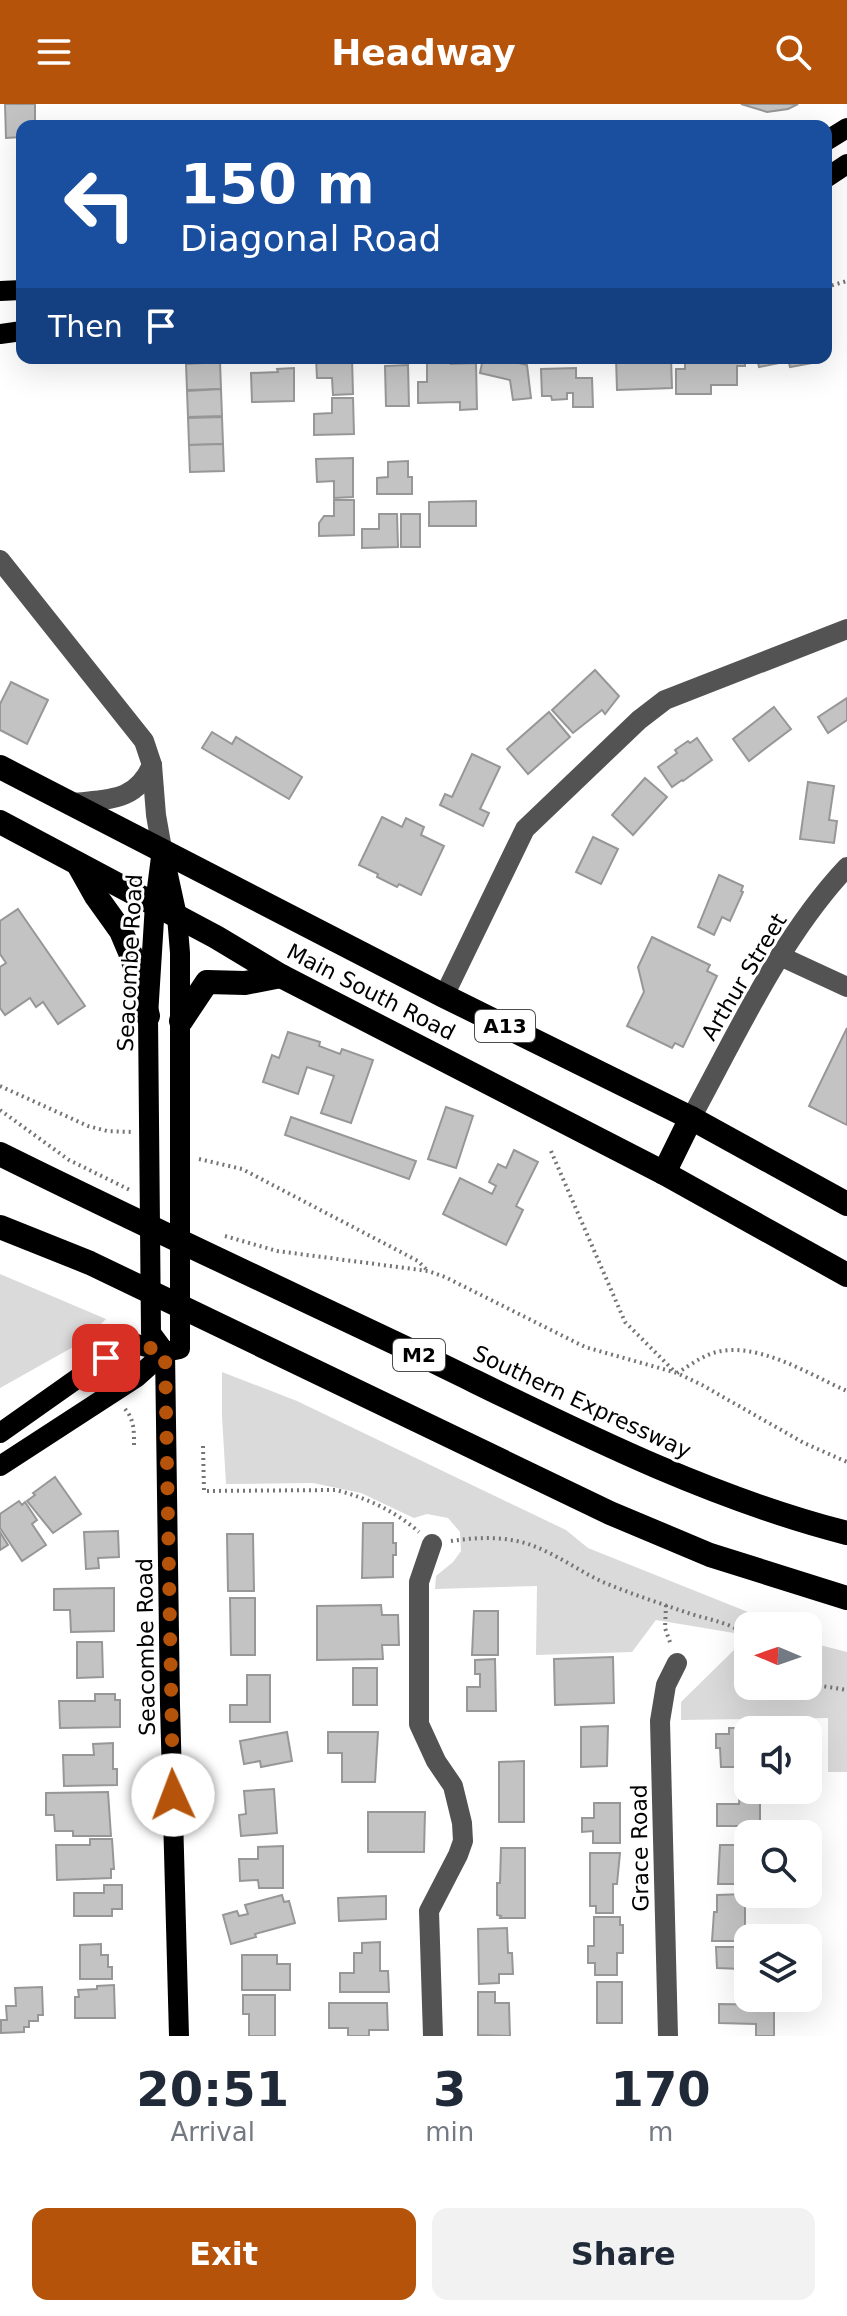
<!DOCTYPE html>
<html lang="en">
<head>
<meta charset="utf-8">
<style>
  body { margin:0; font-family:"DejaVu Sans",sans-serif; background:#f2f2f3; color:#1f2937; height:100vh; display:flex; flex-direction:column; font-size:30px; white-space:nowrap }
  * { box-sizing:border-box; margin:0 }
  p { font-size:26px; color:#747a83 }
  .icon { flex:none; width:44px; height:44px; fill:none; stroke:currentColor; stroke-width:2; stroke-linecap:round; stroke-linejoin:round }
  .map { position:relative; height:1932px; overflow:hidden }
  .sheet { display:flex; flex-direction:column; background:#fff; flex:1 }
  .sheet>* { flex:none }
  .hud { position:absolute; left:16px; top:16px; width:816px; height:244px; border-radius:16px; box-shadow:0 8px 32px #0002; background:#1a4fa0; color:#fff; overflow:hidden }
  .needle { width:52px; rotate:272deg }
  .tools { position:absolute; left:734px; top:1508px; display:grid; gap:16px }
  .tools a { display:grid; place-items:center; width:88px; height:88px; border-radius:16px; background:#fff; box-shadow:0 8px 32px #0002; font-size:40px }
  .pin { position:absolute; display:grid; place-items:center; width:68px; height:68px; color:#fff; margin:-34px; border-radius:16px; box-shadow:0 4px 12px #0006 }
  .me { position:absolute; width:88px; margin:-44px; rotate:358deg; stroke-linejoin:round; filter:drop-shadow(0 0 6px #0008) }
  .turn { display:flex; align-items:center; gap:28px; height:168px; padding:0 32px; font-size:36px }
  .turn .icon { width:104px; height:104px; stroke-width:2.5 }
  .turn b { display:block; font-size:56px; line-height:68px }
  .then { display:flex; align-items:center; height:76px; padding:0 32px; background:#0003; gap:16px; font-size:30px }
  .eta { display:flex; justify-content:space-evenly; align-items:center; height:136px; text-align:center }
  .eta b { font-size:48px; font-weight:800; line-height:56px }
  .action { display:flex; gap:16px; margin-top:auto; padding:16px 32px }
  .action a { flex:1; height:92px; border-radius:16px; background:#b45309; color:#fff; font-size:32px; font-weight:800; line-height:92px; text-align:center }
  .action a+a { background:#f2f2f3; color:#1f2937 }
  header { display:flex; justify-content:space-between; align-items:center; height:104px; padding:0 32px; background:#b45309; color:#fff; font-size:36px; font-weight:800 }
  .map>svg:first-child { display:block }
</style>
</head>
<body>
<header><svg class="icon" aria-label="menu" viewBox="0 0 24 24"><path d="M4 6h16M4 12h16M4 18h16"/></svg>Headway<svg class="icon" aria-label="search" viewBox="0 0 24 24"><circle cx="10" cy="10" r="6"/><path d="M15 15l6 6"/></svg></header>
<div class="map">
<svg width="847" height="1932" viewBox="0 0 847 1932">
  <rect width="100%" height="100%" fill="#fff"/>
  <!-- green -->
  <g fill="#dadada">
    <path d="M0,1170L106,1215L82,1238L0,1284Z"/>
    <path d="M222,1268L297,1297L566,1426L588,1444L758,1512L774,1522H748V1582H808V1538L847,1548V1668H828V1614L681,1616V1598L736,1544L734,1529L656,1516L632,1548L536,1551L537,1482L435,1485L436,1472L453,1458L461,1447L460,1428L448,1414L427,1410L414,1414L361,1389L313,1379L226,1380L222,1312Z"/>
  </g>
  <!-- building -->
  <g fill="#c3c3c3" stroke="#979797" stroke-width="2">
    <path d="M5,0H35V22H22V33L6,34Z"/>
    <path d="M741,0H798L788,5L767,8Z"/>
    <path d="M316,254H352L353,290L333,291L332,274H317Z"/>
    <path d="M483,254H498L527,261L531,294L513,296L510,276L480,269Z"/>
    <path d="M616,254H671L672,284L617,286Z"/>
    <path d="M685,254H745V262H737V281H711V290H676V265H685Z"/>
    <path d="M757,254H785L778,255L779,259L759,263Z"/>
    <path d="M788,254H817L818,258L790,263Z"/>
    <path d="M427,256H452L451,260L476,259L477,305L460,306V298L418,299V278H427Z"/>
    <path d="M220,258L221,285L187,286L186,260Z"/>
    <path d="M408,261L409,302H386L385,262Z"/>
    <path d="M294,264V297L252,298L251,269L278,268L277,265Z"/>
    <path d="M576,264V274H592L593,303H573V289H567V295L552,296L551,292H542L541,265Z"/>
    <path d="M221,285L222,312L188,313L187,287Z"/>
    <path d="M332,294H353L354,330L314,331V310L332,309Z"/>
    <path d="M222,313L223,340L189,341L188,314Z"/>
    <path d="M223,340L224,367L190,368L189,341Z"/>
    <path d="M353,354V393L334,394V377L317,378L316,355Z"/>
    <path d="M408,357V373H412V390H377V374L388,373V358Z"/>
    <path d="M334,396H354V431L319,432V419L324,412H334Z"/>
    <path d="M476,397V422H429V398Z"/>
    <path d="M379,410H397L398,443L362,444V425H379Z"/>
    <rect x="401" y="410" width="19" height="33"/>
    <path d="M595,566L619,592L605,610L602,606L573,629L552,606Z"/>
    <path d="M11,578L48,596L27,640L0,626V600Z"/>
    <path d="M847,594V616L828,629L818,613Z"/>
    <path d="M774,603L791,625L749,657L733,635Z"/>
    <path d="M549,608L570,633L528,670L507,645Z"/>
    <path d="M212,628L232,640L236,633L302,673L289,695L202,644Z"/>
    <path d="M697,634L712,656L683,677L682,676L672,683L658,663L677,649L675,646L688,637L690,639Z"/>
    <path d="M472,650L500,663L480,705L489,709L483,722L440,701L445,690L452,693Z"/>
    <path d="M645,674L667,693L633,731L612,711Z"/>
    <path d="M808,678L834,682L829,716L837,717L834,739L800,735Z"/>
    <path d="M382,713L402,723L406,714L424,723L421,731L444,742L421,791L399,780L397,783L377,773L378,770L359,761Z"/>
    <path d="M593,733L618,745L601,780L576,768Z"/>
    <path d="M719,771L743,782L741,787L743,788L730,817L722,813L714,831L698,823Z"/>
    <path d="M18,805L85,902L58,920L43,898L36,903L30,894L5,911L0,904V863L6,859L0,850V817Z"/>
    <path d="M652,833L710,861L707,867L717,872L683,943L675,939L672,944L627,922L644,888L638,863Z"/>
    <path d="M847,924V1021L809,1002Z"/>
    <path d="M288,928L320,938L319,942L340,950L342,945L373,956L351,1019L321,1009L334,972L307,963L298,990L263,978L272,951L279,954Z"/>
    <path d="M446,1003L473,1012L456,1064L428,1055Z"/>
    <path d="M291,1013L416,1057L409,1075L285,1031Z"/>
    <path d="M514,1046L538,1058L516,1102L523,1106L506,1141L443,1110L460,1074L492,1090L496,1082L489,1078L498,1060L506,1064Z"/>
    <path d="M55,1373L81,1410L53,1429L27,1397L35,1391L33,1389Z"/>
    <path d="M19,1397L22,1401L25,1398L37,1416L32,1420L46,1441L22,1457L0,1424V1410Z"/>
    <path d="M363,1419H393V1439H396V1451H393V1473L362,1474Z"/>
    <path d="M118,1427L119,1453L98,1454L99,1464L86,1465L84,1428Z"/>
    <path d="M0,1428L8,1441L0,1446Z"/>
    <path d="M227,1430H253L254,1487H228Z"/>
    <path d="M114,1484V1527L71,1528L70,1506H54V1485Z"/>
    <path d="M230,1494H255V1551H231Z"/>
    <path d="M381,1501L382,1511H398L399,1541H382L383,1555L317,1556V1502Z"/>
    <path d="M474,1507H498V1551H472Z"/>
    <path d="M77,1538H102L103,1573L77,1574Z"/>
    <path d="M613,1553L614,1599L555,1601L554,1555Z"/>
    <path d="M495,1555L496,1607H467V1583H480V1570H475V1556Z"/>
    <rect x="353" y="1564" width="24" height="37"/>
    <path d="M247,1571H270V1618H230V1601H247Z"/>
    <path d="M95,1590H115V1596H120V1623L60,1624L59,1597H95Z"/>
    <path d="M608,1622L607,1662L581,1663V1623Z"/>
    <path d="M729,1624H753V1626H748V1663H721L720,1644H716V1630H729Z"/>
    <path d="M287,1628L292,1657L261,1663L260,1657L244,1660L240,1637Z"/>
    <path d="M328,1628H378L375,1678H342V1649H328Z"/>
    <path d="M113,1639V1665H117V1681L64,1682L63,1651H94L93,1640Z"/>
    <path d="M524,1657V1718H499V1658Z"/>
    <path d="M748,1682V1686H760V1722H717V1700H739L740,1686H748Z"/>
    <path d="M274,1685L277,1729L241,1732L239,1711L246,1710L244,1687Z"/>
    <path d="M108,1688L111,1732H73V1727H55L54,1711H46V1689Z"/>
    <path d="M594,1699H620V1739H593V1727L582,1728V1714H594Z"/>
    <path d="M368,1708H425L424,1748H368Z"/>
    <path d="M90,1735H112L114,1765H111V1774L57,1776L56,1741H90Z"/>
    <path d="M720,1741H745L746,1780H718Z"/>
    <path d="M283,1742V1784H259L258,1776L240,1777L239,1755H258V1743Z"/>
    <path d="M501,1744H525V1814H500L501,1812L497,1811V1779H500Z"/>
    <path d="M590,1749H620L617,1780H613V1809H596V1802H590Z"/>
    <path d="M104,1781H122V1805H112V1812H74V1789H104Z"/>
    <path d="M745,1790V1837H712L714,1808H717V1791Z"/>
    <path d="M282,1791L284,1798L289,1797L295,1819L255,1830L256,1833L231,1840L223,1811L237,1807L239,1812L248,1810L245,1801Z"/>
    <path d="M386,1792V1815L339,1817L338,1794Z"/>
    <path d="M594,1813H620V1821H623V1849H617V1871H595V1859H588V1842H594Z"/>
    <path d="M507,1824L508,1849H512L513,1870H499V1879L479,1880L478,1825Z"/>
    <path d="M380,1838V1867H388L389,1888H340V1869H354V1849H362V1839Z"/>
    <path d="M101,1840V1851H108V1863H112V1875H80V1841Z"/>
    <path d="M716,1843H748V1882H742V1865L717,1864Z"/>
    <path d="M242,1851H277V1860H290V1886H242Z"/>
    <rect x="597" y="1878" width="25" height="41"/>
    <path d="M114,1881L115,1914H75V1893H79L78,1886L97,1885V1882Z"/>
    <path d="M42,1883L43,1911H38V1917H29V1923H24V1928L1,1929V1916H7L6,1902H16L15,1884Z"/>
    <path d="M478,1888H495V1899H509L510,1932L478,1931Z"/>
    <path d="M243,1891H275V1932H249V1910H243Z"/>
    <path d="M329,1899H387L388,1926H369V1932H348V1924H329Z"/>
    <path d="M719,1900L774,1901V1932H756V1920L719,1919Z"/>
  </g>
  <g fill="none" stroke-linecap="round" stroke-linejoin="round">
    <!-- path -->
    <g stroke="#757575" stroke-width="4" stroke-dasharray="2 4" stroke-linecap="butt">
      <path d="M826,183L847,177"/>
      <path d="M0,982L88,1022L107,1027L132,1028"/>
      <path d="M0,1006L69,1056L130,1086"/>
      <path d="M551,1047L625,1218L675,1268"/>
      <path d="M199,1055L242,1065L418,1157L427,1166"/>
      <path d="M225,1132L277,1147L428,1167L445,1173L585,1243L677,1269L702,1281L804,1339L847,1358"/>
      <path d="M677,1269C687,1263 698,1255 710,1250C753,1234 808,1270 847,1287"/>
      <path d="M125,1305C135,1316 134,1330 134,1344"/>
      <path d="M203,1342L204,1387L336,1386C367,1394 395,1407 419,1428"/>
      <path d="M451,1437C477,1433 506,1432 531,1441C556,1450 579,1467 603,1478C631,1490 662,1500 691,1510C711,1516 731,1519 748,1532"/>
      <path d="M666,1501L665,1524L671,1541"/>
      <path d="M808,1575L822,1582L847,1586"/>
    </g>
    <!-- minor -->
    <g stroke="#535353" stroke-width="20">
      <path d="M0,456L144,637L152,661L156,711L162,745"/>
      <path d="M73,699C108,695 136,698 152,661"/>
      <path d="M780,852L847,883"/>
      <path d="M444,892L525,725L639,616L665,596L847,525"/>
      <path d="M691,1014C737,930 781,833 847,763"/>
      <path d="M432,1440L419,1478V1620L436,1657L453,1682L462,1719L463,1737L458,1751L429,1807L433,1932"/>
      <path d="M668,1932L660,1617L666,1581L677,1559"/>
    </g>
    <!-- major -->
    <g stroke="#000" stroke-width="20">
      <path d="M826,37L847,24"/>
      <path d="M826,74L847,60"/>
      <path d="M0,187L22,186"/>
      <path d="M0,230L22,227"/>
      <path d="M162,745L155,800L148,912L151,1229L165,1248L170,1601L179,1932"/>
      <path d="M0,1329L129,1238L165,1248"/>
      <path d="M0,1362L137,1273L165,1248L180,1245V849L177,812L165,757"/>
    </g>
    <!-- highway -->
    <g stroke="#000" stroke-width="24">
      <path d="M0,663L444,892L691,1014L847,1100"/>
      <path d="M0,718L216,833L281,872L664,1069L847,1171"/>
      <path d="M78,760L96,792L121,827L132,853L148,912"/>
      <path d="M181,917L207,878L245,879L281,872"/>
      <path d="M0,1050C143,1121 288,1188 433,1257C567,1322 702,1392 847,1429"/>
      <path d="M664,1069L691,1014"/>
      <path d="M0,1123L90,1159L610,1409L710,1451L847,1494"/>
    </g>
  </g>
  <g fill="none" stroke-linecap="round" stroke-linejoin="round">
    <!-- route -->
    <path stroke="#b45309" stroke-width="14" stroke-dasharray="0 25.2" d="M106,1254L129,1238L165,1248L173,1691"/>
  </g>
  <g text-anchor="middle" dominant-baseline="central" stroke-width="6" stroke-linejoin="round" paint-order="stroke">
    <!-- shield labels -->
    <g fill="#fff" stroke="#4c4c4c" stroke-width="2">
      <rect x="475" y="906" width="60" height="32" rx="6"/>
      <rect x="393" y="1235" width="52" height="32" rx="6"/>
    </g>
    <g font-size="20" font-weight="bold" fill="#000">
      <text x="505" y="922">A13</text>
      <text x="419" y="1251">M2</text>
    </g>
    <!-- street labels -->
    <g font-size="22" fill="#000" stroke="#fff">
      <text transform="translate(130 859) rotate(-87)">Seacombe Road</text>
      <text transform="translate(744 873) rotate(-59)">Arthur Street</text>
      <text transform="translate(371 888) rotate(27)">Main South Road</text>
      <text transform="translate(582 1298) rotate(25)">Southern Expressway</text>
      <text transform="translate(146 1543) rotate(-91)">Seacombe Road</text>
      <text transform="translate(640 1744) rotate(-91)">Grace Road</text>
    </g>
  </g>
</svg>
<div class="tools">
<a><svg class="needle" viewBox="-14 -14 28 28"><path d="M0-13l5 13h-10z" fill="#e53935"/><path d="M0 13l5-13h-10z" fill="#747a83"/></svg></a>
<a><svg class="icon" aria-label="sound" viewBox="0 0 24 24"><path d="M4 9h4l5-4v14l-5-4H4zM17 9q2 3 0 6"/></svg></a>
<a><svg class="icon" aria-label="search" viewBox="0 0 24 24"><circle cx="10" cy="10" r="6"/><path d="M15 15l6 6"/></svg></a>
<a><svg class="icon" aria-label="layers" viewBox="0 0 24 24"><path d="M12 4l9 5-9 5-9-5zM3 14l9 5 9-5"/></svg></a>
</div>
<div class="pin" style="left:106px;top:1254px;background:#d93025"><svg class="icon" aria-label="arrive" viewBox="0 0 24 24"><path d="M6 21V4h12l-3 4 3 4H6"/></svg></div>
<svg class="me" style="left:173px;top:1691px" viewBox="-20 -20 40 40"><circle r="19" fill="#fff"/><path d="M0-13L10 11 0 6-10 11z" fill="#b45309"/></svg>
<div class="hud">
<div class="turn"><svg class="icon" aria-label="left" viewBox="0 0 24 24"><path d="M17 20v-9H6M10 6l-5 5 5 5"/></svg><div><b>150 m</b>Diagonal Road</div></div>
<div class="then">Then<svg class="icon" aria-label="arrive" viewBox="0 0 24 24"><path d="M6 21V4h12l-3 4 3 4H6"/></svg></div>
</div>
</div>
<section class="sheet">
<div class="eta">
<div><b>20:51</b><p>Arrival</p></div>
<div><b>3</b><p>min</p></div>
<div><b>170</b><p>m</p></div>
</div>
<div class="action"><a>Exit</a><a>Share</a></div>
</section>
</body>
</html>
